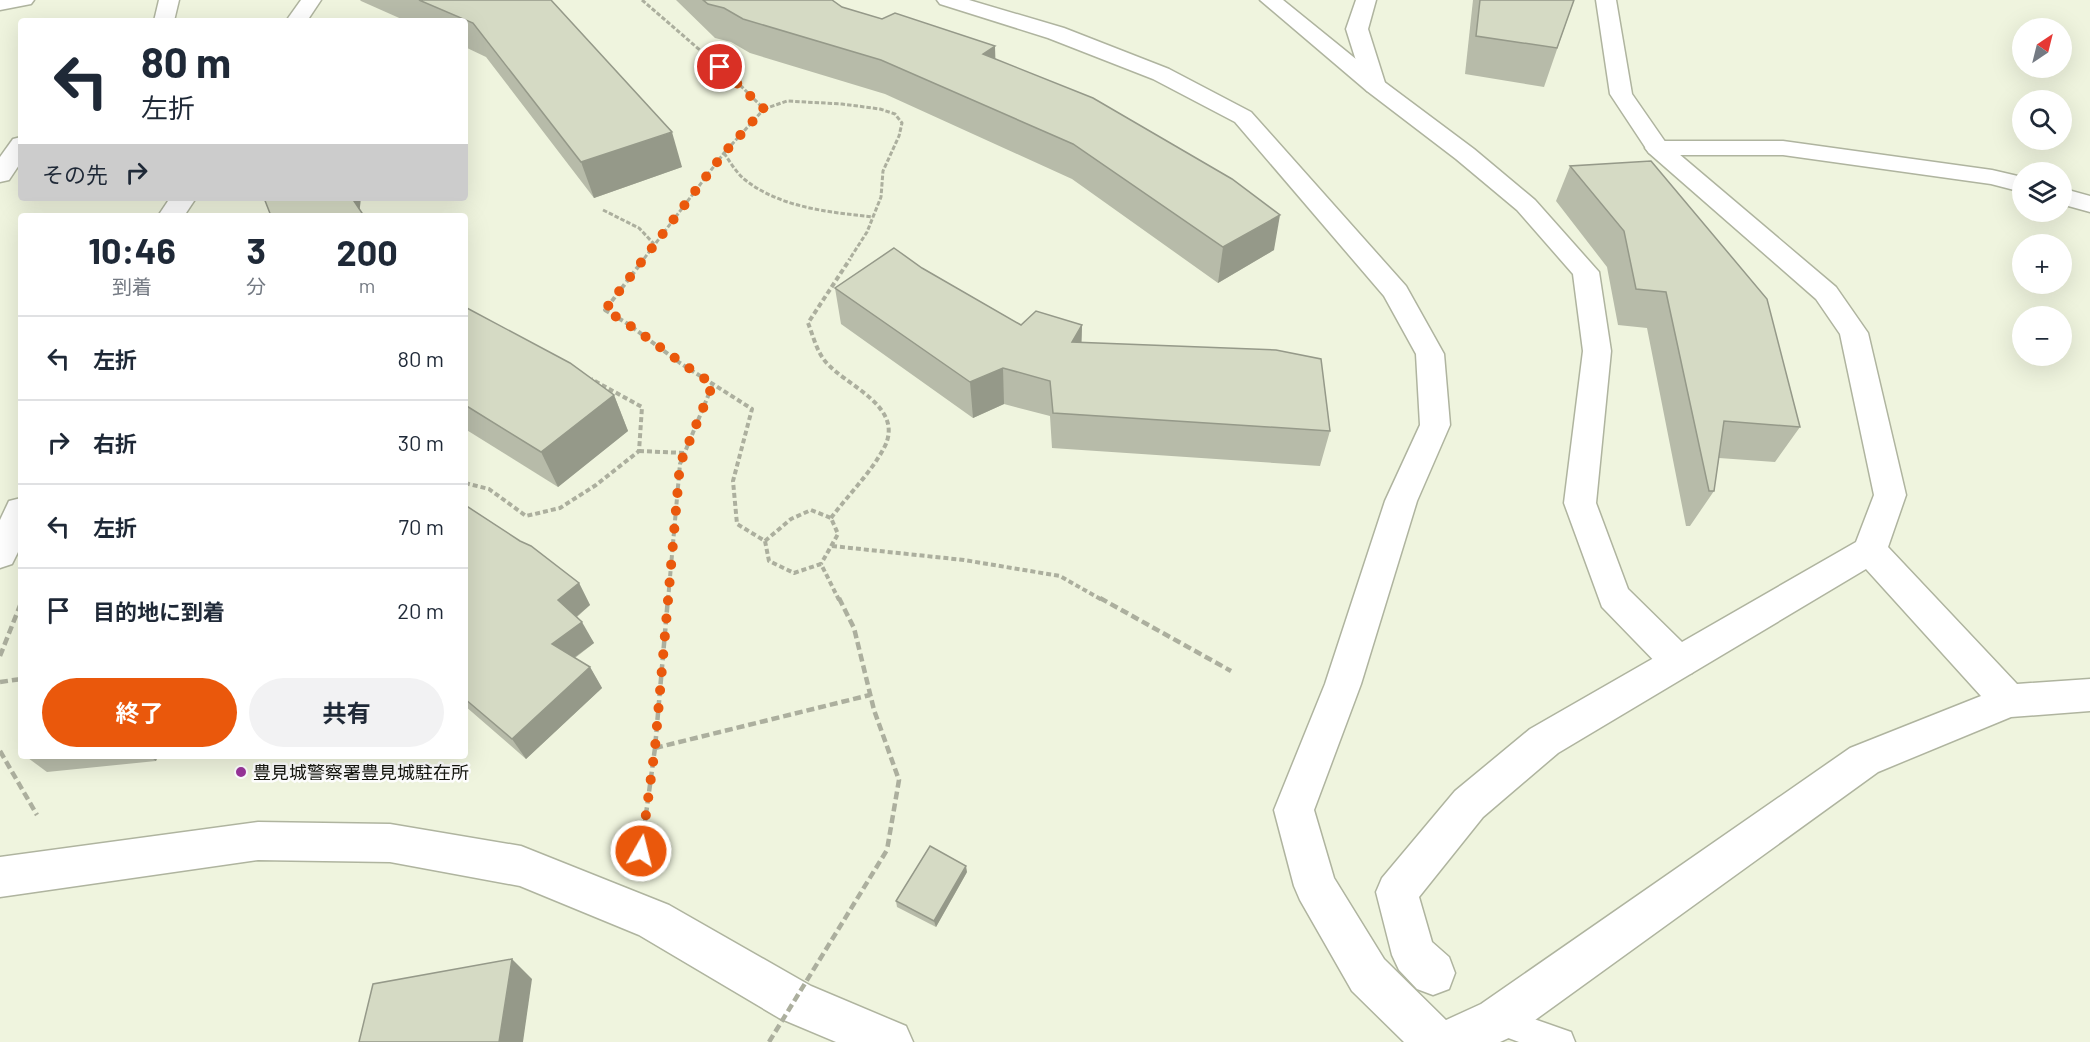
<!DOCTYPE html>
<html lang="ja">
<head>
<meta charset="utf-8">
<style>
  body { margin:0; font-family:Barlow,"Noto Sans JP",sans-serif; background:#f2f2f3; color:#1f2937; height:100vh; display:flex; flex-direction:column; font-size:22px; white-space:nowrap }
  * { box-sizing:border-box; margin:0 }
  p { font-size:20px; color:#747a83 }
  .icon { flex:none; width:33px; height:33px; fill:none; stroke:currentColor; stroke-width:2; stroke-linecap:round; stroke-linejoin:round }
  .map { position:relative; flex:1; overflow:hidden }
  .panel { position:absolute; left:18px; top:213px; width:450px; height:546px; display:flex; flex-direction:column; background:#fff; border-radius:6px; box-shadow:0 6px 24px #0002 }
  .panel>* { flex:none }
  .hud { position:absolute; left:18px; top:18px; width:450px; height:183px; border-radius:6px; box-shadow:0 6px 24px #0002; background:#fff; color:#1f2937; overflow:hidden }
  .needle { width:39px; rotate:35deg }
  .controls { position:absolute; left:2012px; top:18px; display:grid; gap:12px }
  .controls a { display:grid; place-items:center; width:60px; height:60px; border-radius:50%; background:#fff; box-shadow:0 6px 24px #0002; font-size:30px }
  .pin { position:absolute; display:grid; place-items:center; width:51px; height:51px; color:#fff; margin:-26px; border:3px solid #fff; border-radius:50%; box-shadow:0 2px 6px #0007 }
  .me { position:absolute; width:66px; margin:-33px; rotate:8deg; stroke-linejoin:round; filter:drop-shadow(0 0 4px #0008) }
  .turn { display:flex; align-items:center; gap:21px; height:126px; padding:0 24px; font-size:27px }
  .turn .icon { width:78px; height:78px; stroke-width:2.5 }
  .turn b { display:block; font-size:42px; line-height:51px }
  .then { display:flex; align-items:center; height:57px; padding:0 24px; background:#0003; gap:12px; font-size:22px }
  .eta { display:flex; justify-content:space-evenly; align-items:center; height:102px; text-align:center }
  .eta b { font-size:36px; font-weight:700; line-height:42px }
  .cta { display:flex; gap:12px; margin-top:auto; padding:12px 24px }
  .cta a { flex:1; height:69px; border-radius:36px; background:#ea580c; color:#fff; font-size:24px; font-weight:700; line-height:69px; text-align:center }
  .cta a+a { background:#f2f2f3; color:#1f2937 }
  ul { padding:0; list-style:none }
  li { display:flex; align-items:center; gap:18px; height:84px; padding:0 24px; border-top:2px solid #e0e1e3 }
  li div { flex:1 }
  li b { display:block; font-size:22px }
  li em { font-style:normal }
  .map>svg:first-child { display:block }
</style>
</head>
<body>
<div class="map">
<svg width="2090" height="1042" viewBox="0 0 2090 1042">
  <rect width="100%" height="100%" fill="#eff4de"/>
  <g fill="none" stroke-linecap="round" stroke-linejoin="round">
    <!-- service casing -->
    <g stroke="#afb49f" stroke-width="3">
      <path id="service" d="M1497,1006L1571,1032L1575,1042H1519L1487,1030L1483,1020L1487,1010Z"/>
    </g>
    <!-- minor casing -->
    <g stroke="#afb49f" stroke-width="3">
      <g id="minor">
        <path d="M0,0H34L31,4L0,10Z"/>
        <path d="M159,0H179L174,21H154Z"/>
        <path d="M937,0H969L1064,28L1169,69L1251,112L1406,286L1444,354L1450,425L1417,501L1361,684L1314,810L1334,878L1384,959L1452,1026L1459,1042H1404L1352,991L1300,900L1294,886L1274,810L1325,684L1385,501L1420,425L1416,354L1384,296L1235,122L1153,79L1048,38L940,4Z"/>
        <path d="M1356,0H1376L1368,29L1386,86L1383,91L1375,93L1367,91L1364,86L1346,29Z"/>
        <path d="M21,137V162L9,180L0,182V157L13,139Z"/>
        <path d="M1657,141H1783L1992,170L2022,177V192L1991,184L1783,155H1657L1649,153L1645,148L1649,143Z"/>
        <path d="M2061,188L2090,196V212L2061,204Z"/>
        <path d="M1679,647L1692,651L1697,662L1692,673L1558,753L1483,817L1419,897L1432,942L1449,957L1455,973L1449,989L1433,995L1417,989L1399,970L1392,955L1376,892L1382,878L1455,791L1530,729L1666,651Z"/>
      </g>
    </g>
    <!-- tertiary casing -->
    <g stroke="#afb49f" stroke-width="3">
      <g id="tertiary">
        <path d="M301,0H321L307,21H286Z"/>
        <path d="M1260,0H1283L1383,81L1474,149L1535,200L1599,272L1611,351L1596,503L1628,589L1682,642L1856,542L1874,495L1840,334L1816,299L1649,153L1610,94L1596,0H1616L1632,94L1666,143L1836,287L1868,333L1906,495L1888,547L2017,684L2090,679V711L2011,717L1878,772L1513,1036L1500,1042H1426L1433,1026L1481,1004L1850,748L1981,696L1866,569L1692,673L1679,677L1666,673L1602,607L1564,503L1583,351L1573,274L1517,210L1456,159L1367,91Z"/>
        <path d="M170,198H196L184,216H158Z"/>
        <path d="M21,498V546L12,564L0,568V520L9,501Z"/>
        <path d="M258,822L390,824L521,846L669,905L811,986L906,1026L913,1042H836L779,1018L639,935L520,886L390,862L258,860L0,897V857Z"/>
      </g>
    </g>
    <!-- path-far2 -->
    <g stroke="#acaf9e" stroke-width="3" stroke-dasharray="4.5 2" stroke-linecap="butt">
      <path d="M642,0L738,83L764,109L724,153L643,260"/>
      <path d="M764,109L787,101L842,104L880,109L895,114L902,123L899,136L883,171L881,197L867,232L849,260"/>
      <path d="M724,153C730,162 736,172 744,179C780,208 829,212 873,217"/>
      <path d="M603,210L639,228L654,244"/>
    </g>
    <!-- path-far1 -->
    <g stroke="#acaf9e" stroke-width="4" stroke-dasharray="5 3" stroke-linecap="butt">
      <path d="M644,259L605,310L628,324L680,363L752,409L733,481L737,524L765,541L769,561L794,573L821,564L839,600"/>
      <path d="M639,451L685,453"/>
      <path d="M465,483L489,489L526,516L560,508L596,485L639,451L642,407L591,379"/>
      <path d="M831,518C848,495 870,474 884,448C906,406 845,386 825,361C816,350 813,335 808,323L850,259"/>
      <path d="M765,541L791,519L811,510L831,518L838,534L821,564"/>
      <path d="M832,546L964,560L1060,576L1102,600"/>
      <path d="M668,600L680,464L713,384"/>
    </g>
    <!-- path -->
    <g stroke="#acaf9e" stroke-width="4.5" stroke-dasharray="8 4" stroke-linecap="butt">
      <path d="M839,598L854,628L874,710L899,780L887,850"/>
      <path d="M1100,598L1231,671"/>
      <path d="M0,656L21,603"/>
      <path d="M0,682L21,679"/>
      <path d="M655,748L870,695"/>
      <path d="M0,751L37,815"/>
      <path d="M641,851L655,748L668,598"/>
    </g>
    <!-- service -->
    <use href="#service" fill="#fff" fill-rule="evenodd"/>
    <!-- minor -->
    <use href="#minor" fill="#fff" fill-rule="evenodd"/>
    <!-- tertiary -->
    <use href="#tertiary" fill="#fff" fill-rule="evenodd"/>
    <!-- path-bridge -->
    <path stroke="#acaf9e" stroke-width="4.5" stroke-dasharray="8 4" stroke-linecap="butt" d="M769,1042L887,850"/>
  </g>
  <!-- wall -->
  <g fill="#b7bba9">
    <path d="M360,0H551L682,167L594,198L486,57L465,47V21H406L361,1Z"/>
    <path d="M676,0H832L842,7L882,19L995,46V59L1274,250L1218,283L1072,179L885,94L750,53L731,42L715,38Z"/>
    <path d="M1473,0H1574L1544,87L1465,74Z"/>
    <path d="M1570,166L1800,427L1775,462L1719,458L1714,491L1690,526H1686L1647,328L1618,325L1607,267L1556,201Z"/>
    <path d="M922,268L1021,325H1082L1081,343L1330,431L1320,466L1052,448L1050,416L1004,404L973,418L841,324L835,288Z"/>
    <path d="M465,307L614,395L628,431L558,487L465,429Z"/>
    <path d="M465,505L579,583L590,605L577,617L594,643L575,658L590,667L602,688L526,759L465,706Z"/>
    <path d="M28,756H158L156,761L47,772L28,758Z"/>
    <path d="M967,872L936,927L897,907L896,901Z"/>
  </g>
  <!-- shaded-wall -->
  <g fill="#959989">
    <path d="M995,46L996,80L983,54Z"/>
    <path d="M672,132L682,167L594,198L581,162Z"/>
    <path d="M350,198H361L359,215Z"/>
    <path d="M1280,215L1274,250L1218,283L1223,247Z"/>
    <path d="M1082,325L1081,361L1072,342Z"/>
    <path d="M1003,368L1004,404L973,418L970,382Z"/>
    <path d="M614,395L628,431L558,487L541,452Z"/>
    <path d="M579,583L590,605L570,622L558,600Z"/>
    <path d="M582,622L594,643L564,665L552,644Z"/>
    <path d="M590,667L602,688L526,759L512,739Z"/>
    <path d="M149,756H158L156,761Z"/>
    <path d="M966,866L967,872L936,927L934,921Z"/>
    <path d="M512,959L532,979L523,1042H499Z"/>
  </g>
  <!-- building -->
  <g fill="#d5dac4" stroke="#959989" stroke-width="1.5">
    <path d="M419,0H551L672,132L581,162L473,23Z"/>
    <path d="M703,0H832L842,7L882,19L895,13L995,46L983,54L1093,98L1232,179L1280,215L1223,247L1073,144L881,60L743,19L724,8L708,4Z"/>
    <path d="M1480,0H1574L1557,48L1476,36Z"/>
    <path d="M1651,161L1767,299L1800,427L1724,421L1714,491H1709L1666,292L1636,289L1624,231L1570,166Z"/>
    <path d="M264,198H352L364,216H271Z"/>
    <path d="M894,248L922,268L1021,325L1036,311L1082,325L1072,342L1276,350L1321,359L1330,431L1053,413L1050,381L1003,368L970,382L835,288Z"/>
    <path d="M465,307L570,363L614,395L541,452L465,405Z"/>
    <path d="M465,505L520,541L531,546L579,583L558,600L582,622L552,644L590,667L512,739L465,699Z"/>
    <path d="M28,756H48L28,758Z"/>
    <path d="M930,846L966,866L934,921L896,901Z"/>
    <path d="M512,959L499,1042H359L373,984Z"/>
  </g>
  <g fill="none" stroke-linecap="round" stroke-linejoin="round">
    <!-- route -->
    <path stroke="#ea580c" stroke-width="10" stroke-dasharray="0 18" d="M641,851L655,748L680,464L713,384C676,361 643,332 605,310L724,153L764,109L720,67"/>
  </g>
  <!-- markers -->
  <circle fill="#9a359b" stroke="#fff" stroke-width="2" cx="241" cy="772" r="6"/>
  <g text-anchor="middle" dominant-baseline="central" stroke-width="5" stroke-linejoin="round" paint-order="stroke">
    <!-- poi labels -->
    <g font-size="18" fill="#14150e" stroke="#fff" text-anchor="start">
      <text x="253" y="772">豊見城警察署豊見城駐在所</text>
    </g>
  </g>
</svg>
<div class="controls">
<a><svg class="needle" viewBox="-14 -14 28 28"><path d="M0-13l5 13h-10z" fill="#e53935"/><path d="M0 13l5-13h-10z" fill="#747a83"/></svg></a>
<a><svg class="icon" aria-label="search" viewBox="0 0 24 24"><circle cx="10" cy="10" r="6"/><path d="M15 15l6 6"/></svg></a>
<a><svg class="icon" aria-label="layers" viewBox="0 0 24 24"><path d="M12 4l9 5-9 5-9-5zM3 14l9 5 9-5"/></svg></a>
<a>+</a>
<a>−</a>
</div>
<div class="pin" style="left:720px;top:67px;background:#d93025"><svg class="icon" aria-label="arrive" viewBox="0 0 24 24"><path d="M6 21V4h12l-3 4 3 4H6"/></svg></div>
<svg class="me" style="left:641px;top:851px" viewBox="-20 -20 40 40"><circle r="17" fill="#ea580c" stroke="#fff" stroke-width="3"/><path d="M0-11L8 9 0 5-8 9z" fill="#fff"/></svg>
<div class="hud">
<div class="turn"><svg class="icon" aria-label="left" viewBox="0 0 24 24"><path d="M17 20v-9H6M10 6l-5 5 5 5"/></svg><div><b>80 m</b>左折</div></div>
<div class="then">その先<svg class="icon" aria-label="right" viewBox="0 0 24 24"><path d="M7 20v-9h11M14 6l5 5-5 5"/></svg></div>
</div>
<section class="panel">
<div class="eta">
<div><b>10:46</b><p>到着</p></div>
<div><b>3</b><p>分</p></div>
<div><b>200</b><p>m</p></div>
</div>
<ul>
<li><svg class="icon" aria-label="left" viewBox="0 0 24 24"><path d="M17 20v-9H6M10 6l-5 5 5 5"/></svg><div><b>左折</b></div><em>80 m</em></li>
<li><svg class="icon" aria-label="right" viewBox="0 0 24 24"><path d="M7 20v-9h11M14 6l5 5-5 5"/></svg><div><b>右折</b></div><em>30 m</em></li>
<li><svg class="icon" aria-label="left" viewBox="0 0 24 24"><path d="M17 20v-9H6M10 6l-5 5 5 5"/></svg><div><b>左折</b></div><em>70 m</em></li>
<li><svg class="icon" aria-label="arrive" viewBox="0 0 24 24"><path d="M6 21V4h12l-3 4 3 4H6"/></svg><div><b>目的地に到着</b></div><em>20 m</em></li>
</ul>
<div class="cta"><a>終了</a><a>共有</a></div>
</section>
</div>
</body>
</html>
